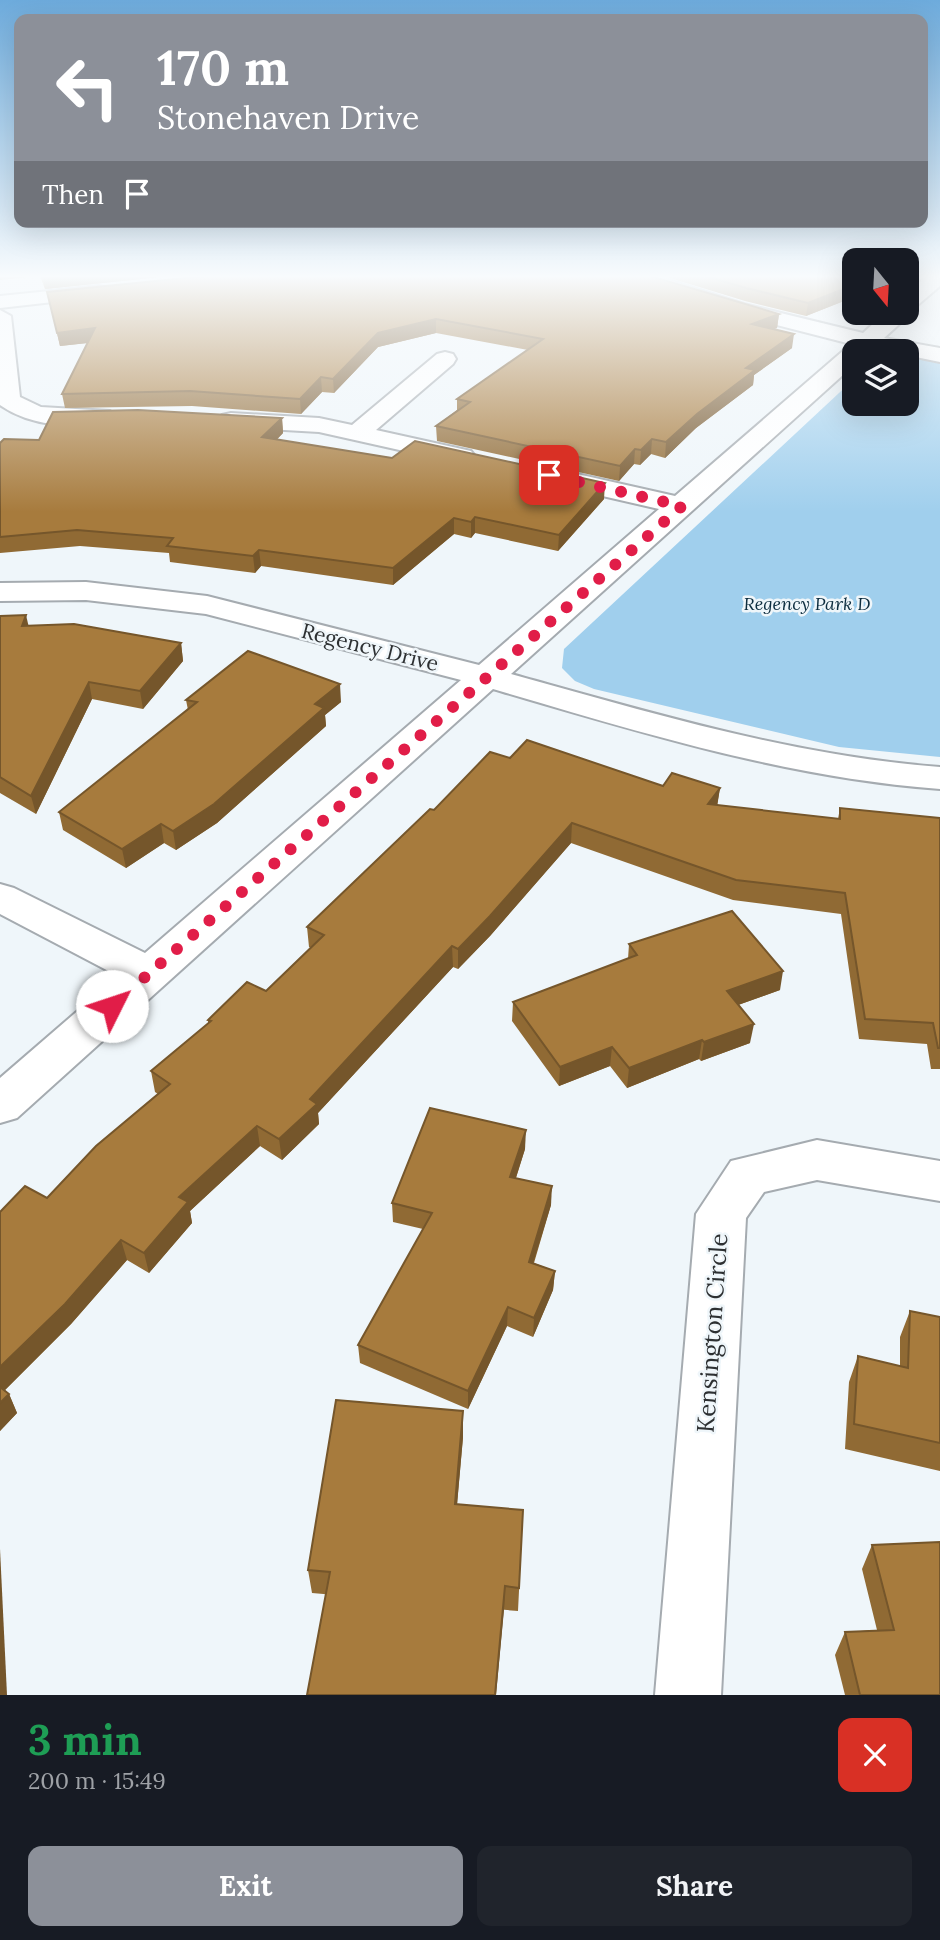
<!DOCTYPE html>
<html lang="en">
<head>
<meta charset="utf-8">
<style>
  body { margin:0; font-family:Lora,serif; background:#20242c; color:#f1f3f6; height:100vh; display:flex; flex-direction:column; font-size:26px; white-space:nowrap }
  * { box-sizing:border-box; margin:0 }
  p { font-size:23px; color:#9ea1a6 }
  .icon { flex:none; width:38px; height:38px; fill:none; stroke:currentColor; stroke-width:2; stroke-linecap:round; stroke-linejoin:round }
  .map { position:relative; height:1695px; overflow:hidden }
  .drawer { display:flex; flex-direction:column; background:#171b24; flex:1 }
  .drawer>* { flex:none }
  .hud { position:absolute; left:14px; top:14px; width:914px; height:214px; border-radius:14px; box-shadow:0 7px 28px #0002; background:#8c9099; color:#fff; overflow:hidden }
  .needle { width:46px; rotate:162deg }
  .buttons { position:absolute; left:842px; top:248px; display:grid; gap:14px }
  .buttons a { display:grid; place-items:center; width:77px; height:77px; border-radius:14px; background:#171b24; box-shadow:0 7px 28px #0002; font-size:35px }
  .pin { position:absolute; display:grid; place-items:center; width:60px; height:60px; color:#fff; margin:-30px; border-radius:14px; box-shadow:0 4px 10px #0006 }
  .me { position:absolute; width:77px; margin:-38px; rotate:49deg; stroke-linejoin:round; filter:drop-shadow(0 0 5px #0008) }
  .turn { display:flex; align-items:center; gap:24px; height:147px; padding:0 28px; font-size:32px }
  .turn .icon { width:91px; height:91px; stroke-width:2.5 }
  .turn b { display:block; font-size:49px; line-height:60px }
  .then { display:flex; align-items:center; height:66px; padding:0 28px; background:#0003; gap:14px; font-size:26px }
  .round { display:grid; place-items:center; flex:none; width:74px; height:74px; border-radius:14px; background:#20242c }
  .overview { display:flex; align-items:center; justify-content:space-between; height:119px; padding:0 28px }
  h1 { font-size:42px; font-weight:700; line-height:52px; color:#1e9e55 }
  .action { display:flex; gap:14px; margin-top:auto; padding:14px 28px }
  .action a { flex:1; height:80px; border-radius:14px; background:#8c9099; color:#fff; font-size:28px; font-weight:700; line-height:80px; text-align:center }
  .action a+a { background:#20242c; color:#f1f3f6 }
  .map>svg:first-child { display:block }
</style>
</head>
<body>
<div class="map">
<svg width="940" height="1695" viewBox="0 0 940 1695">
  <rect width="100%" height="100%" fill="#eff6fa"/>
  <!-- green -->
  <path fill="#a0cfed" d="M907,354L940,359V757L839,747L594,689L575,681L562,668L564,649L854,379V404H906Z"/>
  <g fill="none" stroke-linecap="round" stroke-linejoin="round">
    <!-- minor casing -->
    <g stroke="#a5abb0" stroke-width="4">
      <g id="minor">
        <path d="M624,275H653L744,304L863,333L885,313H906V294L928,275H940V286L913,309L907,311L906,318L884,338L940,348V362L906,355V352L872,349L868,352H854V365L511,674C652,713 793,756 940,767V789C787,778 640,732 493,689L17,1118L0,1123V1078L118,976L0,914V884L14,888L145,953L461,680L206,614L86,600L0,601V583L86,582L207,596L479,665L659,509L546,483L542,477L546,471L555,469L675,496L851,344L730,313L627,279Z"/>
        <path d="M99,286L106,288L109,292L106,296L0,308V296Z"/>
        <path d="M0,310L11,316L20,397L41,407L110,411L113,416L110,421C75,430 30,426 0,405Z"/>
        <path d="M445,352L453,354L456,359L453,364L376,430L471,451L475,456L471,461L462,464L319,432L231,427L222,425L219,420L222,415L231,413L319,418L352,425L437,354Z"/>
        <path d="M817,1140L940,1161V1201L817,1180L764,1192L746,1218L721,1695H655L696,1214L731,1161Z"/>
      </g>
    </g>
    <!-- minor -->
    <use href="#minor" fill="#fff" fill-rule="evenodd"/>
  </g>
  <!-- wall -->
  <g fill="#906a34">
    <path d="M0,275H179L45,289L40,276Z"/>
    <path d="M660,275H854V297L806,316L745,301Z"/>
    <path d="M47,292L779,314L777,328L773,329L792,348L754,375L753,385L696,428L665,458L651,454L640,465L634,464L619,481L437,441L436,426L457,410V399L528,350L436,333L378,347L334,393L322,392L301,414L192,406L65,408L62,394L87,343L60,346Z"/>
    <path d="M282,418L283,433L276,440L604,499L558,551L475,533L471,538L454,534L393,585L261,566L255,573L170,562L169,553L80,546L0,553V443Z"/>
    <path d="M0,616L28,626L181,643L183,661L143,709L92,699L36,814L0,793Z"/>
    <path d="M186,700L341,702L325,715L326,726L217,823L176,850L164,843L126,868L63,830L59,812L188,710Z"/>
    <path d="M510,758L663,786L720,788L717,805L838,819L840,808L940,818V1069H931L927,1044L859,1039L841,914L733,900L571,843L490,936L458,969L453,967L318,1113L319,1124L282,1160L260,1146L190,1211L192,1223L149,1273L127,1260L71,1324L5,1390L9,1394L17,1413L0,1431V1212L47,1198L158,1094L155,1092L151,1071L208,1024V1020L266,991L311,948L309,947L307,927L434,810Z"/>
    <path d="M629,944L780,990L738,1005L750,1043L701,1061L699,1059L627,1088L610,1066L559,1086L512,1021L513,1002L628,959Z"/>
    <path d="M525,1149L516,1178L551,1205L534,1263L555,1271L553,1290L533,1337L507,1326L468,1409L360,1363L358,1345L423,1229L393,1222L392,1203Z"/>
    <path d="M910,1311L940,1317V1471L845,1449L849,1382L858,1356L900,1366V1337Z"/>
    <path d="M463,1437L457,1504L523,1510L518,1611L312,1593L308,1570Z"/>
    <path d="M872,1545L940,1695H845L835,1655L845,1632L877,1630L862,1569Z"/>
  </g>
  <!-- shaded-wall -->
  <g fill="#75562b">
    <path d="M0,275H39L40,276L0,280Z"/>
    <path d="M53,275H179L45,289L43,276Z"/>
    <path d="M854,285V297L806,316L808,303Z"/>
    <path d="M779,314L777,328L750,338L752,324Z"/>
    <path d="M436,319V333L378,347L334,393L333,379L378,333Z"/>
    <path d="M95,328L97,342L60,346L57,333Z"/>
    <path d="M794,334L792,348L754,375L753,385L696,428L665,458L666,442L746,368Z"/>
    <path d="M321,377L322,392L301,414L300,399Z"/>
    <path d="M282,418L283,433L264,453L262,437Z"/>
    <path d="M652,439L651,454L640,465L641,450Z"/>
    <path d="M635,449L634,464L619,481L620,466Z"/>
    <path d="M605,483L604,499L558,551L559,535Z"/>
    <path d="M475,517V533L471,538V522Z"/>
    <path d="M454,518V534L393,585V568Z"/>
    <path d="M259,550L261,566L255,573L253,556Z"/>
    <path d="M26,615L30,632L22,626Z"/>
    <path d="M181,643L183,661L143,709L140,691Z"/>
    <path d="M89,682L92,699L36,814L31,796Z"/>
    <path d="M340,684L341,702L325,715L326,726L217,823L176,850L173,831L315,704Z"/>
    <path d="M720,788L717,807L708,804Z"/>
    <path d="M572,823L571,843L490,936L458,969V949Z"/>
    <path d="M161,824L164,843L126,868L122,849Z"/>
    <path d="M452,946L453,967L318,1113L319,1124L282,1160L279,1139L310,1099Z"/>
    <path d="M783,971L780,990L724,1010L727,991Z"/>
    <path d="M754,1024L750,1043L701,1061L704,1042Z"/>
    <path d="M702,1040L699,1059L627,1088L629,1068Z"/>
    <path d="M612,1047L610,1066L559,1086L560,1067Z"/>
    <path d="M257,1126L260,1146L190,1211L192,1223L149,1273L144,1253L179,1197Z"/>
    <path d="M526,1130L525,1149L510,1196V1177Z"/>
    <path d="M552,1186L551,1205L528,1280L529,1262Z"/>
    <path d="M121,1240L127,1260L71,1324L0,1395V1367Z"/>
    <path d="M555,1271L553,1290L533,1337L534,1318Z"/>
    <path d="M508,1307L507,1326L468,1409V1391Z"/>
    <path d="M9,1394L17,1413L0,1431V1403Z"/>
    <path d="M463,1411V1437L455,1528V1504Z"/>
    <path d="M0,1549L7,1695H0Z"/>
    <path d="M505,1586L504,1610L496,1695H495Z"/>
  </g>
  <!-- building -->
  <g fill="#a77b3d" stroke="#75562b" stroke-width="2">
    <path d="M215,275H647L779,314L752,324L794,334L746,368L755,370L697,414L666,442L652,439L641,450L635,449L620,466L436,426L470,402L457,399L543,339L436,319L378,333L333,379L321,377L300,399L190,391L62,394L95,328L57,333L47,292Z"/>
    <path d="M702,275H854V285L808,303L746,288Z"/>
    <path d="M138,410L282,418L262,437L392,458L415,441L605,483L559,535L475,517L471,522L454,518L393,568L259,550L253,556L167,546L173,538L77,530L0,537V443L4,439L39,440L53,412Z"/>
    <path d="M26,615L22,626L74,624L181,643L140,691L89,682L31,796L0,777V616Z"/>
    <path d="M248,651L340,684L315,704L324,708L214,804L173,831L161,824L122,849L59,812L197,702L186,700Z"/>
    <path d="M527,740L663,786L672,773L720,788L708,804L840,819V808L940,818V1048H938L933,1023L865,1019L845,893L736,880L572,823L490,916L458,949L452,946L310,1099L317,1104L279,1139L257,1126L179,1197L188,1202L144,1253L121,1240L65,1304L0,1367V1212L25,1186L47,1198L96,1146L170,1084L151,1071L211,1021L208,1020L247,982L266,991L324,935L307,927L430,809L434,810L490,752L510,758Z"/>
    <path d="M732,911L783,971L727,991L754,1024L704,1042L702,1040L629,1068L612,1047L560,1067L513,1002L637,955L629,944Z"/>
    <path d="M430,1108L526,1130L510,1177L552,1186L529,1262L555,1271L534,1318L508,1307L468,1391L358,1345L432,1213L392,1203Z"/>
    <path d="M910,1311L940,1317V1443L854,1424L858,1356L908,1368Z"/>
    <path d="M0,1387L9,1394L0,1403Z"/>
    <path d="M336,1400L463,1411L455,1504L523,1510L519,1588L505,1586L495,1695H307L330,1572L308,1570Z"/>
    <path d="M940,1542V1695H860L845,1632L894,1630L872,1545Z"/>
  </g>
  <!-- sky -->
  <linearGradient id="sky" x2="0" y2="1"><stop stop-color="#6dabdc"/><stop offset="0.54" stop-color="#f8fbfd"/><stop offset="1" stop-color="#f8fbfd" stop-opacity="0"/></linearGradient>
  <rect width="940" height="512" fill="url(#sky)"/>
  <g fill="none" stroke-linecap="round" stroke-linejoin="round">
    <!-- route -->
    <path stroke="#e11d48" stroke-width="12" stroke-dasharray="0 21.6" d="M112,1006L682,506L549,475"/>
  </g>
  <g text-anchor="middle" dominant-baseline="central" stroke-width="5" stroke-linejoin="round" paint-order="stroke">
    <!-- far-park labels -->
    <g font-size="18" font-style="italic" fill="#0c2d3f" stroke="#eff6fa">
      <text x="807" y="603">Regency Park D</text>
    </g>
    <!-- street labels -->
    <g font-size="21" fill="#2d3032" stroke="#eff6fa">
      <text transform="translate(370 647) rotate(14)">Regency Drive</text>
    </g>
    <!-- near-street labels -->
    <g font-size="24" fill="#2d3032" stroke="#eff6fa">
      <text transform="translate(712 1333) rotate(-86)">Kensington Circle</text>
    </g>
  </g>
</svg>
<div class="buttons">
<a><svg class="needle" viewBox="-14 -14 28 28"><path d="M0-13l5 13h-10z" fill="#e53935"/><path d="M0 13l5-13h-10z" fill="#9ea1a6"/></svg></a>
<a><svg class="icon" aria-label="layers" viewBox="0 0 24 24"><path d="M12 4l9 5-9 5-9-5zM3 14l9 5 9-5"/></svg></a>
</div>
<div class="pin" style="left:549px;top:475px;background:#d93025"><svg class="icon" aria-label="arrive" viewBox="0 0 24 24"><path d="M6 21V4h12l-3 4 3 4H6"/></svg></div>
<svg class="me" style="left:112px;top:1006px" viewBox="-20 -20 40 40"><circle r="19" fill="#fff"/><path d="M0-13L10 11 0 6-10 11z" fill="#e11d48"/></svg>
<div class="hud">
<div class="turn"><svg class="icon" aria-label="left" viewBox="0 0 24 24"><path d="M17 20v-9H6M10 6l-5 5 5 5"/></svg><div><b>170 m</b>Stonehaven Drive</div></div>
<div class="then">Then<svg class="icon" aria-label="arrive" viewBox="0 0 24 24"><path d="M6 21V4h12l-3 4 3 4H6"/></svg></div>
</div>
</div>
<section class="drawer">
<div class="overview"><div><h1>3 min</h1><p>200 m · 15:49</p></div><a class="round" style="background:#d93025;color:#fff"><svg class="icon" aria-label="close" viewBox="0 0 24 24"><path d="M6 6l12 12M18 6L6 18"/></svg></a></div>
<div class="action"><a>Exit</a><a>Share</a></div>
</section>
</body>
</html>
